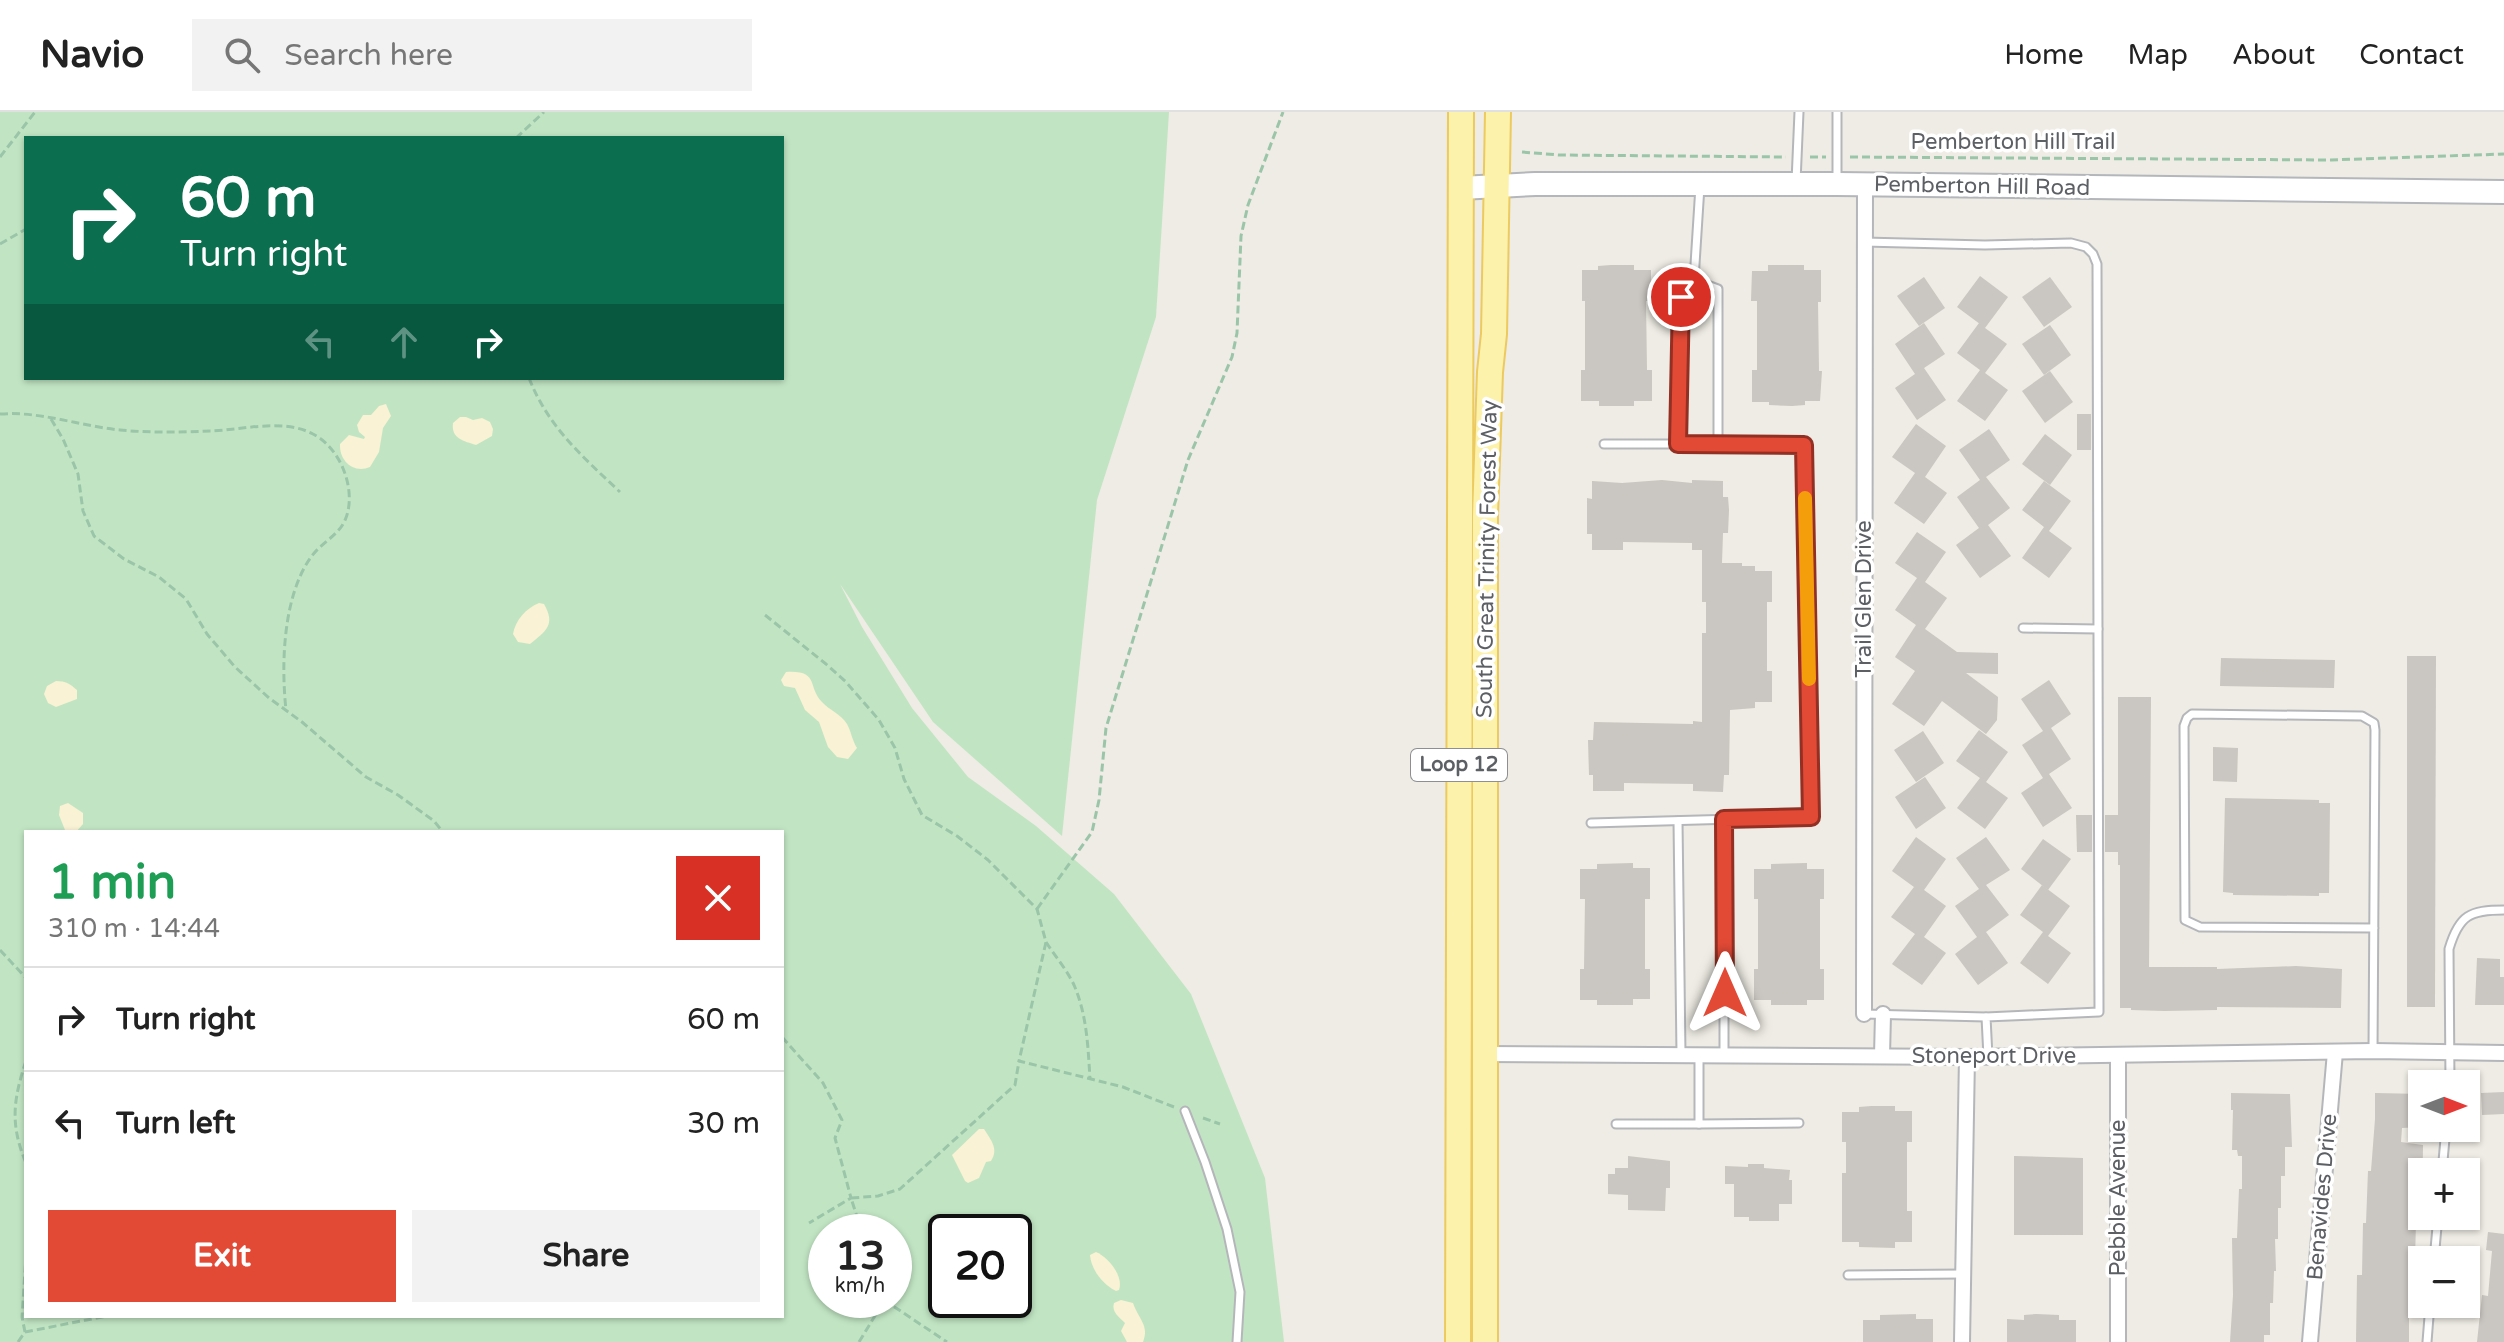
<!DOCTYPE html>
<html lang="en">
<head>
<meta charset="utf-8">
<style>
  body { margin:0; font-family:"Varela Round",sans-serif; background:#f2f2f2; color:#222; height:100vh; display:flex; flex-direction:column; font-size:30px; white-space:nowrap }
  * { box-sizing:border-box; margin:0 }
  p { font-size:26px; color:#767676 }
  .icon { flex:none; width:44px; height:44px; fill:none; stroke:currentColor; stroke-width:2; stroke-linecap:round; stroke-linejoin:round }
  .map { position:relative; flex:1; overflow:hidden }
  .panel { position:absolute; left:24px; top:718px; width:760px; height:488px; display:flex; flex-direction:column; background:#fff; border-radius:0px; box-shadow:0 2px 6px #0004 }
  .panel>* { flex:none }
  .banner { position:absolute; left:24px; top:24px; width:760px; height:244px; border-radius:0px; box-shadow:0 2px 6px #0004; background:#0b6e4f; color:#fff; overflow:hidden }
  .needle { width:52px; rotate:90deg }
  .buttons { position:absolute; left:2408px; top:958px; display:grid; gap:16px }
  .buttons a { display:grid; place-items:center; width:72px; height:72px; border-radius:0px; background:#fff; box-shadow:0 2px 6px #0004; font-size:40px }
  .speed { position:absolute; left:808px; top:1102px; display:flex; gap:16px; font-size:40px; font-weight:700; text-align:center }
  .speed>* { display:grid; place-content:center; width:104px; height:104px; border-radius:50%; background:#fff; box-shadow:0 2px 6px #0004; line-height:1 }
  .speed small { font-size:20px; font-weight:400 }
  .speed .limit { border:4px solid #111; border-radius:12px; background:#fff; color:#111 }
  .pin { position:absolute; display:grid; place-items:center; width:68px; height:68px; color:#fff; margin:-34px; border:4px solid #fff; border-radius:50%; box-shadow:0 2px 8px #0007 }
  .me { position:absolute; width:88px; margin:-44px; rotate:0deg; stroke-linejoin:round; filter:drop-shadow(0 0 6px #0008) }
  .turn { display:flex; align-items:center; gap:28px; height:168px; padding:0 24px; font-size:36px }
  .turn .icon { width:104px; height:104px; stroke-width:2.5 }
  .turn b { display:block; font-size:56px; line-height:68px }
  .lanes { display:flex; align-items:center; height:76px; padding:0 24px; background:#0003; justify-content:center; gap:40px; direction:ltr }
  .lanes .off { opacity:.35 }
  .round { display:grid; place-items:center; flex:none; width:84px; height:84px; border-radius:0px; background:#f2f2f2 }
  .overview { display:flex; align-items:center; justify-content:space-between; height:136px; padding:0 24px }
  h1 { font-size:48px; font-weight:700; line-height:60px; color:#1e9e55 }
  .action { display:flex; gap:16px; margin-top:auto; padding:16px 24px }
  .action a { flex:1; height:92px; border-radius:0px; background:#e24a36; color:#fff; font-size:32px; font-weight:700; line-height:92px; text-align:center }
  .action a+a { background:#f2f2f2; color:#222 }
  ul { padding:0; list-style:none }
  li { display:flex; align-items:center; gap:24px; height:104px; padding:0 24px; border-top:2px solid #e0e0e0 }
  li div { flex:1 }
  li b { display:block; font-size:30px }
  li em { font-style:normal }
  header { display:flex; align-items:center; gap:48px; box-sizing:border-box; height:112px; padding:0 40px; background:#fff; border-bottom:2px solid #e0e0e0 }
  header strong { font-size:38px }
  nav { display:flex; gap:44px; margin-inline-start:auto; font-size:28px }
  .search { width:560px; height:72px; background:#f2f2f2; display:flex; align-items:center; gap:20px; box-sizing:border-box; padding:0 28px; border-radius:0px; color:#767676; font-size:30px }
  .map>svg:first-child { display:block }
</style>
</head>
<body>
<header>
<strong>Navio</strong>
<div class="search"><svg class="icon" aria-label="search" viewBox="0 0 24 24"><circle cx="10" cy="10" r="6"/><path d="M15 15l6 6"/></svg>Search here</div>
<nav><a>Home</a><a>Map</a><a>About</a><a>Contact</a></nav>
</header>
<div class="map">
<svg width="2504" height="1230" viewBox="0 0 2504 1230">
  <rect width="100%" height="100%" fill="#eeece4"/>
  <!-- green -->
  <path fill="#c1e5c3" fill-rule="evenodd" d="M0,0H1169L1156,205L1097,388L1062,724L933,610L840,472L862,515L912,596L968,665L1036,714L1114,782L1191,882L1265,1066L1284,1230H0ZM26,26H782V266H26ZM26,720H782V1204H26ZM826,1120H894V1188H826ZM946,1120H1014V1188H946Z"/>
  <!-- sand -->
  <g fill="#f9f2d4">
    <path d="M386,292L391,304L383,316L379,340L370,355C354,362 339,349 340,332L349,323L364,327L365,325L359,320L357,313L363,303H371L379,294Z"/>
    <path d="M460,305H466L473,308L482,306L490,310L493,317L492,324L476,333C464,329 451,327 453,311Z"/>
    <path d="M539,491L544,492C556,513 546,519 530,532L518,530L513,522C515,509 526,496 539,491Z"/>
    <path d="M786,560C820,558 807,575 822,590C829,598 841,602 847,612C851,619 852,628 857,636L848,647L837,645L828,635L819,610L805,598L795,576L784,574L781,568Z"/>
    <path d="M56,569C66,569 70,572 77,578V587L56,595L48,591L44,582L47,574Z"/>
    <path d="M68,691L83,701V712L76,720L65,718L59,703L60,694Z"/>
    <path d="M979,1017H984C991,1028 999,1037 991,1049L986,1050L979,1066L968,1071L965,1069L952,1043Z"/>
    <path d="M1096,1140C1108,1145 1124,1164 1119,1178L1116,1179C1102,1172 1091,1157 1090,1143Z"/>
    <path d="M1121,1188L1133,1191C1138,1206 1150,1214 1143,1230H1127L1121,1219L1125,1211C1120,1206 1111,1200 1114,1191Z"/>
  </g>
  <!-- building -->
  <g fill="#cac6c1">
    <path d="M1611,153H1634V158H1651V189H1646L1647,258H1652V289H1634V294H1599V289H1581V258H1585V189H1582V158H1598V154Z"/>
    <path d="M1768,153H1804V158H1821V190H1818L1819,259H1822L1820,289H1805V293L1792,294L1769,293V290H1752V258H1757V189H1751L1752,159H1768Z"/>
    <path d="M1980,164L2008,185L1985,216L2007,232L1985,261L2008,278L1985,309L1957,289L1980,258L1957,241L1979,211L1984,215L1957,195Z"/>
    <path d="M1924,165L1945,196L1919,214L1897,184Z"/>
    <path d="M2050,165L2072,195L2044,215L2022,185Z"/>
    <path d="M1924,211L1945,242L1924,256L1946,288L1917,308L1895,276L1915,262L1895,232Z"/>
    <path d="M2050,213L2071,243L2044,263L2022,232Z"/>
    <path d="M2050,259L2073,290L2045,311L2022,279Z"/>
    <rect x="2077" y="302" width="14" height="36"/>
    <path d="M1916,312L1946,334L1925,365L1947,381L1924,412L1894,391L1915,361L1892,345Z"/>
    <path d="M1989,317L2010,348L1986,365L2010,396L1988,413L2011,444L1980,466L1956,433L1979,416L1957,385L1980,368L1959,338Z"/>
    <path d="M2045,322L2072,343L2050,373L2022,352Z"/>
    <path d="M1662,368L1692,371V368L1723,369V385H1728L1729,398L1728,421H1723L1722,451H1742V454H1755V459H1772V490H1767V559H1772V590H1755V596L1730,598L1729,663H1724L1723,680L1693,679V672L1624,671V679H1593V663H1589L1588,628H1593L1594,610L1693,612V609L1702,610V521H1706V490H1702V438H1692V431L1623,430V438H1592V422H1587V386L1592,387V369L1622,371Z"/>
    <path d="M2044,369L2071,389L2049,419L2072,436L2049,466L2022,446L2044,415L2022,398Z"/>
    <path d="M1917,420L1946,440L1925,470L1947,486L1925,517L1957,540L1998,541V562L1966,561L1998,585L1997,608L1986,622L1942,589L1924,614L1892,592L1915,559L1895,545L1916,513L1895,498L1917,466L1895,451Z"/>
    <path d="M2407,544H2436L2435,895H2407Z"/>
    <path d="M2221,546L2335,548L2334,576L2220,574Z"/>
    <path d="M2049,568L2071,602L2051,616L2071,647L2049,662L2072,696L2043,715L2021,681L2043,666L2022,633L2043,619L2021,587Z"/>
    <path d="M2118,585H2151L2149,855H2217V857L2296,854L2342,857L2341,896L2217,895V898L2164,899L2131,898V896H2120V753H2118V740H2105V703H2118Z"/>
    <path d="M1979,618L2008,640L1986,670L2008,686L1985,717L1957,696L1980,666L1956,649Z"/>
    <path d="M1923,619L1944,651L1916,670L1894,638Z"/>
    <path d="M2213,635L2238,636L2237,670L2213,669Z"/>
    <path d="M1925,665L1946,696L1916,717L1895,685Z"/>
    <path d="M2225,686L2319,688V691H2330L2329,781H2319V784L2233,783V781L2223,780Z"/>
    <path d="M2076,703H2092V740H2077Z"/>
    <path d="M1916,725L1946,747L1924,778L1946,794L1924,825L1946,841L1922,873L1892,852L1915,822L1891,805L1914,775L1892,759Z"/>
    <path d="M1986,725L2010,758L1986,773L2009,803L1986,820L2008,851L1978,873L1955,842L1977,825L1955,794L1979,777L1956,746Z"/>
    <path d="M2043,727L2071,747L2048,778L2021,757Z"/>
    <path d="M1633,751V756H1650V787H1645V857H1650V887H1633V893H1597V888H1580V857H1584L1585,787H1580V757H1597V752Z"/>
    <path d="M1807,751V757H1824V787H1820V857H1824V888H1807V893H1771V888H1754V857H1758V787H1754V757H1771V752Z"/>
    <path d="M2042,773L2070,794L2048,824L2071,841L2048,872L2020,851L2043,820L2020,803Z"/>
    <path d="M2477,846L2500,847V865H2504V893H2475Z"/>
    <path d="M2504,980V1002L2482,1003L2481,981Z"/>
    <path d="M2231,981L2290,982L2292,1035H2285V1064H2281V1096H2278V1127H2275L2276,1159H2274L2273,1191H2270V1223H2264V1230H2230L2233,1183L2232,1126H2237L2239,1077H2242V1044H2238L2237,1038H2232L2233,998H2231Z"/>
    <path d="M2375,981L2422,982V1015L2402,1016L2401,1030L2423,1033L2422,1110H2416L2414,1189L2409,1188V1230H2356L2357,1163H2362L2363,1111H2366L2368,1059H2371L2375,1007Z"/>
    <path d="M1871,994H1895V999H1912V1030H1907V1099H1912V1130H1895V1136L1859,1135V1130H1842V1061H1846V1030H1842V1000H1859V995Z"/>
    <path d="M1628,1044L1670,1049V1076H1666L1665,1099L1628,1098V1083L1608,1082V1062H1615V1056H1628Z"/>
    <path d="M2014,1044L2083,1046V1123H2014Z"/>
    <path d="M1748,1052H1764V1056L1790,1058L1789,1068H1792V1092H1779V1109H1749V1105H1734V1072H1725V1054L1748,1055Z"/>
    <path d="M2488,1120L2504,1122V1230H2477L2482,1183L2488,1184L2492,1139L2486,1138Z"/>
    <path d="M1916,1202V1207H1933V1230H1863V1208H1880V1203Z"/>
    <path d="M2036,1202L2059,1203V1208H2076V1230H2007V1207L2024,1208V1203Z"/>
  </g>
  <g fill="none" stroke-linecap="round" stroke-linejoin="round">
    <!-- lane casing -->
    <g stroke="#b4b6ba" stroke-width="11">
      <g id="lane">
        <path d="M1837,0V70"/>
        <path d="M1796,70L1799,0"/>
        <path d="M1864,130L1985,133L2071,131L2086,135L2093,142L2097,152L2099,900L1986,905L1988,945"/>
        <path d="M1694,168L1681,185L1678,332L1718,333"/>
        <path d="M1604,332H1678"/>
        <path d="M2023,516L2098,517"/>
        <path d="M1724,707V943"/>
        <path d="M1678,709L1681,942"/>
        <path d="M1591,711L1811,705L1804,333H1718V177L1694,168L1700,74"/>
        <path d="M1864,902L1986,905"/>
        <path d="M2373,939L2375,618L2374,611L2362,604L2192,602L2187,606L2184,614L2185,808L2200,815L2374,816"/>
        <path d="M1699,943V1012L1799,1011"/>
        <path d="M2450,972L2449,837C2459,803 2470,798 2504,798"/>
        <path d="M1185,999L1205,1050L1227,1117L1240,1180L1237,1230"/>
        <path d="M1616,1012H1699"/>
        <path d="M2442,1060L2446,1016"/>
        <path d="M2434,1148L2438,1104"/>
        <path d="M1848,1163L1963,1162"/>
        <path d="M2427,1230L2430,1192"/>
      </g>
    </g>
    <!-- street casing -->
    <g stroke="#b4b6ba" stroke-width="18">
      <g id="street">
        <path d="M1864,902L1865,72"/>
        <path d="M1485,942L1967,945L2373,939L2504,941"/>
        <path d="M2118,943V1230"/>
        <path d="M1882,944L1883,902"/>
        <path d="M1962,1230L1967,945"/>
        <path d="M2310,1230L2335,940"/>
      </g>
    </g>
    <!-- secondary casing -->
    <g stroke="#b3b6bb" stroke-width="26">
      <path id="secondary" d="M1461,76L1535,72H1837L2504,80"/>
    </g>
    <!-- primary casing -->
    <g stroke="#ecca5f" stroke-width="28">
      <g id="primary">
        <path d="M1458,1230L1461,0"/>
        <path d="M1485,1230V404L1490,260L1494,222L1498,0"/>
      </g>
    </g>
    <!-- path -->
    <g stroke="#9bc5a9" stroke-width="3" stroke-dasharray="8 4" stroke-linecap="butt">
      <path d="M516,26L544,0"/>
      <path d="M1522,40L1559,43L1786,45"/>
      <path d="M0,45L35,0"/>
      <path d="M1810,45H1826"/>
      <path d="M1850,45L2331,48L2504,42"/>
      <path d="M0,132L26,117"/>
      <path d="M529,266C548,315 583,345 620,380"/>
      <path d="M0,302C40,299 80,314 120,318C150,321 181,320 211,319C242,318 283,306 313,322C339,335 354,372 348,399C343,423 324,427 311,445C283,484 281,552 286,598"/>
      <path d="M51,307L63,327L78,362L83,399L94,424L124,447L159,465L186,487L207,522L235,555L269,586L302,610L366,665L398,683L434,709L443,720"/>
      <path d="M765,503L826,552L846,570L879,608L895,636L904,667L922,703L957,724L988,748L1037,797L1046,830L1019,949L1123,975L1174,995"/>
      <path d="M1037,797L1092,720L1099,688L1106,616L1188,348L1232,245L1237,221L1241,124L1248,93L1283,0"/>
      <path d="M1046,830C1055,844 1067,858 1074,873C1087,903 1088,935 1090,967"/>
      <path d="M0,838L26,866"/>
      <path d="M782,925L823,971L842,1008L835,1026L851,1086L809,1111"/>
      <path d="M26,949C13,988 10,1013 26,1051"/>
      <path d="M1203,1006L1220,1012"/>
      <path d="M862,1120L851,1086L878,1084L900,1077L1015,973L1019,949"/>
      <path d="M884,1188L947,1230"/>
      <path d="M25,1220L107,1204"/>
      <path d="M18,1230L25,1220L22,1205L26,1144"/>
      <path d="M859,1230L884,1189"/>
    </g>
    <!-- lane -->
    <use href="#lane" stroke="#fff" stroke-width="7"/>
    <!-- street -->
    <use href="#street" stroke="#fff" stroke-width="14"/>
    <!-- secondary -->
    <use href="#secondary" stroke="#fff" stroke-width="22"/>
    <!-- primary -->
    <use href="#primary" stroke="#fcf2ab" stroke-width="24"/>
  </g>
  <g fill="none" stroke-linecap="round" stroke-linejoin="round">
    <!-- route casing -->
    <g stroke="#933023" stroke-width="20">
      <path id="route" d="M1681,185L1678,332L1804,333L1811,705L1724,707L1725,881"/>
    </g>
    <!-- route -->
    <use href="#route" stroke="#e24a36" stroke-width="14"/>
    <!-- slow -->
    <path stroke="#f59e0b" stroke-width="14" d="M1805,386L1809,567"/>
  </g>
  <g text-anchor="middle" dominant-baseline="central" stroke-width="7" stroke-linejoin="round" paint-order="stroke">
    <!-- shield labels -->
    <rect fill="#fff" stroke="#8d8f92" stroke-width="2" x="1411" y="637" width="96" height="32" rx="6"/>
    <g font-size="20" font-weight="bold" fill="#5c5f64">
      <text x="1459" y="653">Loop 12</text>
    </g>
    <!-- street labels -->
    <g font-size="22" fill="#5c5f64" stroke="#fff">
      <text x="2013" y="30">Pemberton Hill Trail</text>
      <text transform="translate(1982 74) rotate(1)">Pemberton Hill Road</text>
      <text transform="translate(1487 447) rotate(-89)">South Great Trinity Forest Way</text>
      <text transform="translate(1864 487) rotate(-90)">Trail Glen Drive</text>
      <text x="1994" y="944">Stoneport Drive</text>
      <text transform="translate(2322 1085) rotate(-85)">Benavides Drive</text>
      <text transform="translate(2118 1086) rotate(-90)">Pebble Avenue</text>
    </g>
  </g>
</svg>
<div class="buttons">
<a><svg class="needle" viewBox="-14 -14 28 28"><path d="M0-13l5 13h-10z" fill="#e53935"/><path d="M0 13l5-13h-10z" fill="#767676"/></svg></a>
<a>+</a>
<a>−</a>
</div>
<div class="speed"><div>13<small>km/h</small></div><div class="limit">20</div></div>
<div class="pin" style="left:1681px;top:185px;background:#d93025"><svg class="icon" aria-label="arrive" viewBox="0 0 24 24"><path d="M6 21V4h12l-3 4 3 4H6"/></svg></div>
<svg class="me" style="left:1725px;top:881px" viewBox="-20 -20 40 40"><path d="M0-17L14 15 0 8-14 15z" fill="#e24a36" stroke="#fff" stroke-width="4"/></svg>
<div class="banner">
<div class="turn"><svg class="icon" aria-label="right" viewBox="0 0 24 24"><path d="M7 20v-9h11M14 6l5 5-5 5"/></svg><div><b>60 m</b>Turn right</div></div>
<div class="lanes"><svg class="icon off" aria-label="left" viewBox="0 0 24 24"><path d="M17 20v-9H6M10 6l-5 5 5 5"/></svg><svg class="icon off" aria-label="ahead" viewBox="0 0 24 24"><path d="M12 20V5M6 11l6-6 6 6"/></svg><svg class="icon" aria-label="right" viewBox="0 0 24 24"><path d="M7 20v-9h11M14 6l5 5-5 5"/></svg></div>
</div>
<section class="panel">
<div class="overview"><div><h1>1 min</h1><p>310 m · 14:44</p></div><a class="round" style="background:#d93025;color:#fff"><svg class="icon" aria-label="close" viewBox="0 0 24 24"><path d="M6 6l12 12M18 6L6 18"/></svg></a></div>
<ul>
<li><svg class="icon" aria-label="right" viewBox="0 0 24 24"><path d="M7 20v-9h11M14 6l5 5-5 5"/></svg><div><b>Turn right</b></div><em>60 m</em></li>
<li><svg class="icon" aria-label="left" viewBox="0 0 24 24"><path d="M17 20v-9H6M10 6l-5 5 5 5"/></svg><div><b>Turn left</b></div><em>30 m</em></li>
</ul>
<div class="action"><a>Exit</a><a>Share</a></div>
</section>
</div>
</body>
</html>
